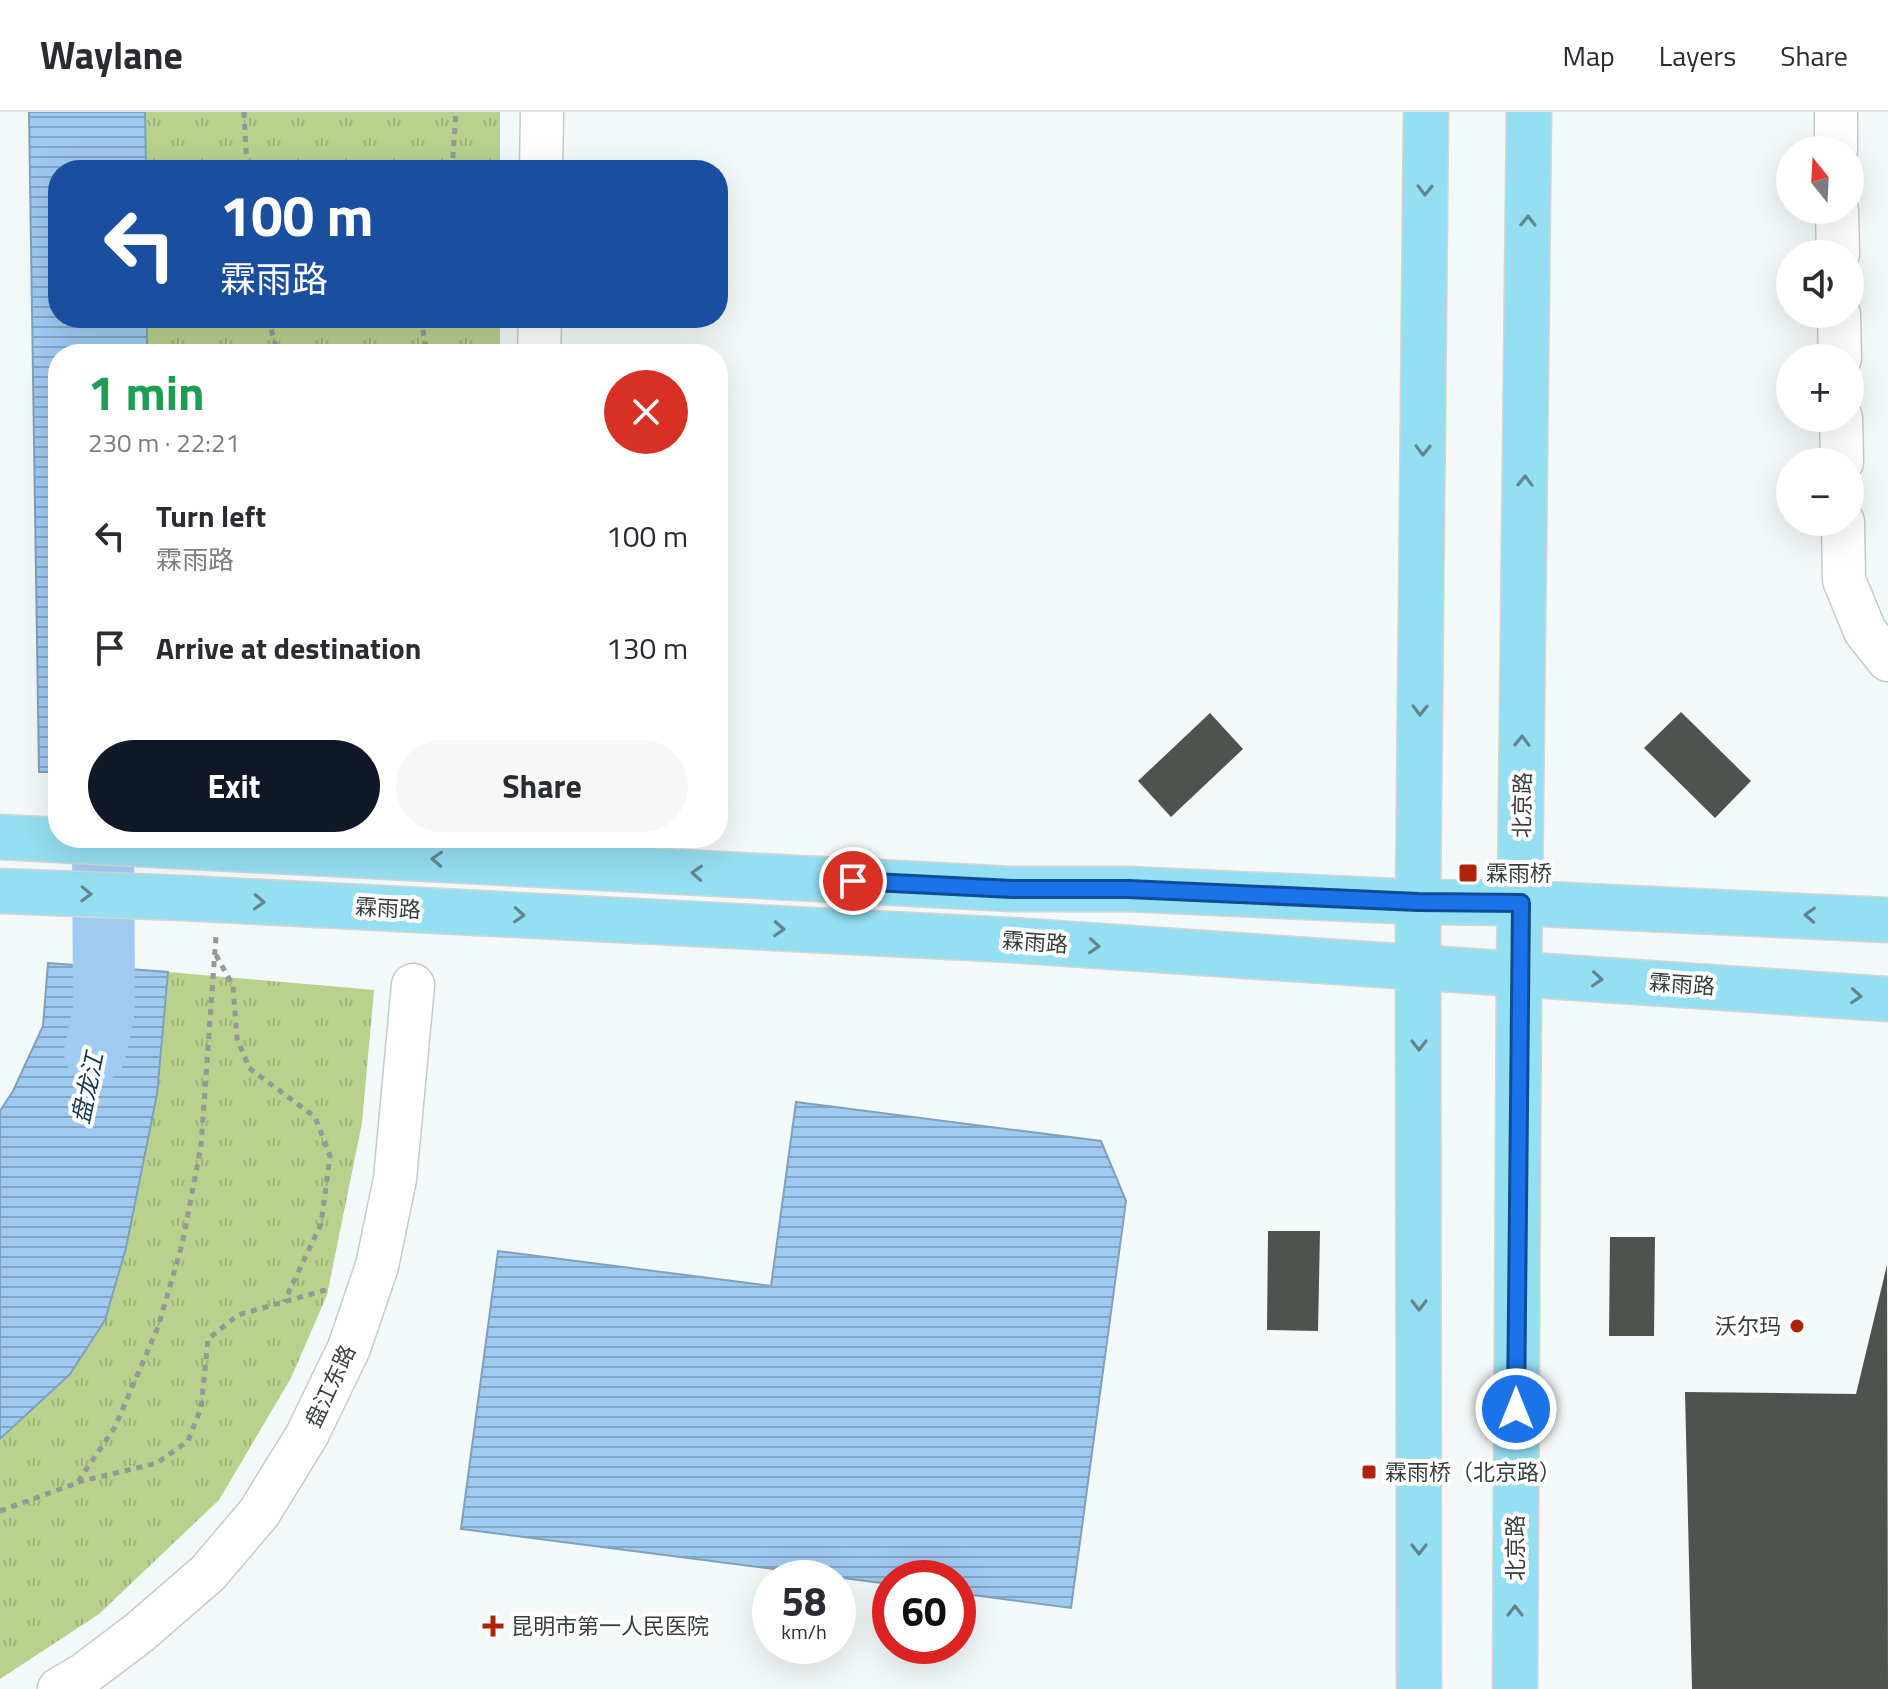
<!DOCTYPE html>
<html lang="en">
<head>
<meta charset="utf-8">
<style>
  body { margin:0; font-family:"Titillium Web","Noto Sans SC",sans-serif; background:#f7f7f7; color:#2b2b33; height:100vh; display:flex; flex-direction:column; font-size:30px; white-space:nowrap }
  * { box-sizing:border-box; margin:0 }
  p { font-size:26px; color:#7c7c81 }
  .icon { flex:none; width:44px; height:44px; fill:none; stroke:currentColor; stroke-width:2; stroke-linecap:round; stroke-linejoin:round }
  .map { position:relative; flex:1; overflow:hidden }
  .panel { position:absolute; left:48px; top:232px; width:680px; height:504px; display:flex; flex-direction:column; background:#fff; border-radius:32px; box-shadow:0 8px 32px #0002 }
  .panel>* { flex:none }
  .guide { position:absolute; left:48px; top:48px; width:680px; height:168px; border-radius:32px; box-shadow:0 8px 32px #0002; background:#1a4fa0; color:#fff; overflow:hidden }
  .needle { width:52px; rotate:342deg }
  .tools { position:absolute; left:1776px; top:24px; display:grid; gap:16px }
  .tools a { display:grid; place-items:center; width:88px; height:88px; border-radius:50%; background:#fff; box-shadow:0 8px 32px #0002; font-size:40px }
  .speed { position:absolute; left:752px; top:1448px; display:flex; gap:16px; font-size:40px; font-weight:700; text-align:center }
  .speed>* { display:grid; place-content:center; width:104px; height:104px; border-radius:50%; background:#fff; box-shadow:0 8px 32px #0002; line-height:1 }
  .speed small { font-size:20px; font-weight:400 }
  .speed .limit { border:12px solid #d22; background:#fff; color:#111 }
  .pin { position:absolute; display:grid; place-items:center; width:68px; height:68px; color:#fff; margin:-34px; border:4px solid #fff; border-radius:50%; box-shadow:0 2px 8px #0007 }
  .me { position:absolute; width:88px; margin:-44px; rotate:0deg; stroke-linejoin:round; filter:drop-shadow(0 0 6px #0008) }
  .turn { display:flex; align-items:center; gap:28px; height:168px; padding:0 40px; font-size:36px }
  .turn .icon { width:104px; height:104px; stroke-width:2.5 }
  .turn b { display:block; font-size:56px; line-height:68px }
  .round { display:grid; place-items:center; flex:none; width:84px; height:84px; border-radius:42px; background:#f7f7f7 }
  .head { display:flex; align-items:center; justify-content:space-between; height:136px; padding:0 40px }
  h1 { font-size:48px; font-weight:700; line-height:60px; color:#1e9e55 }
  .primary-button { display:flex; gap:16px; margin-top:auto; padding:16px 40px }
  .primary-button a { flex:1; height:92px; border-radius:48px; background:#111827; color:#fff; font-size:32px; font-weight:700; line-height:92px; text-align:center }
  .primary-button a+a { background:#f7f7f7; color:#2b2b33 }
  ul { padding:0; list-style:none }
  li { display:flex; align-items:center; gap:24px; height:112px; padding:0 40px }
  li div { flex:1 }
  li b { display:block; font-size:30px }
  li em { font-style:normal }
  header { display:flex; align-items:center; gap:48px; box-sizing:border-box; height:112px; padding:0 40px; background:#fff; border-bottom:2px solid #e1e1e2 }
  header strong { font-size:38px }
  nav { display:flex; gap:44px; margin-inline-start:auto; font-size:28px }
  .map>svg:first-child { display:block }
</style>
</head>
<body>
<header>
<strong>Waylane</strong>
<nav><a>Map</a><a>Layers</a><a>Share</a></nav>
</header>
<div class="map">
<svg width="1888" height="1577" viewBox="0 0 1888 1577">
  <defs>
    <pattern id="park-tufts" width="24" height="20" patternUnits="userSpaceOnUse" patternTransform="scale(2)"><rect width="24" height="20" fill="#b8d18d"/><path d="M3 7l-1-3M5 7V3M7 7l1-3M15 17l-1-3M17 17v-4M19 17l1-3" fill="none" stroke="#9fb47b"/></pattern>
    <pattern id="water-rules" width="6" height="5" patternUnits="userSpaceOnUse" patternTransform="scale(2)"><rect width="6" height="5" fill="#9fcaf2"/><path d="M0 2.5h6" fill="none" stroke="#83a5c5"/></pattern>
  </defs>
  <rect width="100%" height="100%" fill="#f3f9f8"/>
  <!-- park -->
  <g fill="url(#park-tufts)">
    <path d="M145,0H500V58H146Z"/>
    <rect x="147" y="206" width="353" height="36"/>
    <path d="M168,860L374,878L362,1011L327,1183L291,1266L219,1388L99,1502L0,1567V1327L70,1262L105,1208L126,1136L157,982Z"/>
  </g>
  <!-- water -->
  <g fill="url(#water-rules)" stroke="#81a0bc" stroke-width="2">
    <path d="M29,0H145L146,58H58V206H147V242H58V660H39Z"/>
    <path d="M48,851L168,860L157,982L126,1136L105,1208L70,1262L0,1327V999L13,979L43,914Z"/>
    <path d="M796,990L1101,1029L1126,1089L1071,1496L958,1481V1466H890V1472L461,1417L498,1139L771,1174Z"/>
  </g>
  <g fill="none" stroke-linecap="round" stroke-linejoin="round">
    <!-- river -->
    <path stroke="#9fcaf2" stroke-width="62" d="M95,940L104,898L103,726"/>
  </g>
  <!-- building -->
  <g fill="#4f5350">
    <path d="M1681,600L1751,669L1715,706L1644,636Z"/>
    <path d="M1210,601L1243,637L1171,705L1138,669Z"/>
    <path d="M1268,1119H1320L1318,1219L1267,1218Z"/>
    <path d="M1610,1125H1655L1654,1224H1609Z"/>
    <path d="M1887,1153L1888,1577H1692L1685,1280L1856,1282Z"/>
  </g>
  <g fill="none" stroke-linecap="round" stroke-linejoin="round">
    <!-- minor casing -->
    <g stroke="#c4cbca" stroke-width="45">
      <g id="minor">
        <path d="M1836,0V38"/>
        <path d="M541,58L542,0"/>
        <path d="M1837,98L1838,142"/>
        <path d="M1839,202L1840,246"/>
        <path d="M539,242L540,206"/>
        <path d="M1841,306L1842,350"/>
        <path d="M1843,410L1844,468L1865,519L1888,548"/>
        <path d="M59,1577L83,1563L140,1520L208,1461L259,1401L307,1323L349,1236L377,1154L395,1067L413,873"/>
      </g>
    </g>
    <!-- major casing -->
    <g stroke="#d4d4d4" stroke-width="47">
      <g id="major">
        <path d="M0,725L1012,777H1128L1418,790L1521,791L1888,808"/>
        <path d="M0,779L182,786L1010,828L1888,887"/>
        <path d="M1419,1577L1418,790L1426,0"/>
        <path d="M1515,1577L1519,862L1529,0"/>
      </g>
    </g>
    <!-- path -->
    <g stroke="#949897" stroke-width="5" stroke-dasharray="6 6" stroke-linecap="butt">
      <path d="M244,0L247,58"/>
      <path d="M452,58L456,0"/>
      <path d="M268,206L278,242"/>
      <path d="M421,206L427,242"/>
      <path d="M216,843L233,874L237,926L249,956L315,1005L330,1044L321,1112L284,1190"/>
      <path d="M78,1370L157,1351L188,1329L201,1296L208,1227L238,1203L329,1177"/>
      <path d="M0,1399L77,1371L115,1315L158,1215L182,1133L201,1034L216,824"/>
    </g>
    <!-- minor -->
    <use href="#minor" stroke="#fff" stroke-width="42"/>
    <!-- major -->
    <use href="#major" stroke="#94dff1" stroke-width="44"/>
  </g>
  <!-- one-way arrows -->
  <defs><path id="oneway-chevron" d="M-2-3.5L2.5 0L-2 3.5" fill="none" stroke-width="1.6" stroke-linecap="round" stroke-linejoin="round" transform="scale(2)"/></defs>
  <g stroke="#63868e">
    <use href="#oneway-chevron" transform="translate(1425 78) rotate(91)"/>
    <use href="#oneway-chevron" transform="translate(1528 109) rotate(-89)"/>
    <use href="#oneway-chevron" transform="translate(1423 338) rotate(91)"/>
    <use href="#oneway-chevron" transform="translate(1525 369) rotate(-89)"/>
    <use href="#oneway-chevron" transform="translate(1420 598) rotate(91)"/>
    <use href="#oneway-chevron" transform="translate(1522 629) rotate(-89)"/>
    <use href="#oneway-chevron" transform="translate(437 747) rotate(-177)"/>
    <use href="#oneway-chevron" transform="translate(697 761) rotate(-177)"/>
    <use href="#oneway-chevron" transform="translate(86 782) rotate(2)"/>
    <use href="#oneway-chevron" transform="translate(259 790) rotate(3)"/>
    <use href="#oneway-chevron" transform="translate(519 803) rotate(3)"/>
    <use href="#oneway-chevron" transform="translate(1810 803) rotate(-177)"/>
    <use href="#oneway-chevron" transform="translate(779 817) rotate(3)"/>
    <use href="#oneway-chevron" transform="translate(1094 834) rotate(4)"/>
    <use href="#oneway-chevron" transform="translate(1597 867) rotate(4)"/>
    <use href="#oneway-chevron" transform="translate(1856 884) rotate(4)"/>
    <use href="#oneway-chevron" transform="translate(1419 933) rotate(90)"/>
    <use href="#oneway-chevron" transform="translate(1419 1193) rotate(90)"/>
    <use href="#oneway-chevron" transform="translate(1419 1437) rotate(90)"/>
    <use href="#oneway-chevron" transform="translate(1515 1499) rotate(-90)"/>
  </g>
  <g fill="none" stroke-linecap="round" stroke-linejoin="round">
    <!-- route casing -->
    <g stroke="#114b97" stroke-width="20">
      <path id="route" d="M853,769L1012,777H1128L1418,790L1521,791L1516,1297"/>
    </g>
    <!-- route -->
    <use href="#route" stroke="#1a73e8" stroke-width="14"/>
  </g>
  <!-- markers -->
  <g fill="#b02206" stroke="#fff" stroke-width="3">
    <rect x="1458" y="751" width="20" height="20" rx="4"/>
    <circle cx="1797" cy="1214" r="8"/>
    <rect x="1361" y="1352" width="16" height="16" rx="4"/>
    <path d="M489 1502h8v8h8v8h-8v8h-8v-8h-8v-8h8z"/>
  </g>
  <g text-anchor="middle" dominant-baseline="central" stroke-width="8" stroke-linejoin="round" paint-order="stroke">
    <!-- street labels -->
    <g font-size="22" fill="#3b3d3d" stroke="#fff">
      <text transform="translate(1522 693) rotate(-89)">北京路</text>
      <text transform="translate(388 796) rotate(3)">霖雨路</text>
      <text transform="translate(1035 830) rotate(4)">霖雨路</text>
      <text transform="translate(1682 872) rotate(4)">霖雨路</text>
      <text transform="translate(330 1274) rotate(-65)">盘江东路</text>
      <text transform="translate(1515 1436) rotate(-90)">北京路</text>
    </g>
    <!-- poi labels -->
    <g font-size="22" fill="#3b3d3d" stroke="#fff" text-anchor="start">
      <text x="1486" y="761">霖雨桥</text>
      <text x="1781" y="1214" text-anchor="end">沃尔玛</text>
      <text x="1385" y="1360">霖雨桥（北京路）</text>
      <text x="511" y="1514">昆明市第一人民医院</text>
    </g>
    <!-- water labels -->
    <g font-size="24" font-style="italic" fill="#15344f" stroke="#fff">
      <text transform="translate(87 976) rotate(-78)">盘龙江</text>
    </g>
  </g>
</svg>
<div class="tools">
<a><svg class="needle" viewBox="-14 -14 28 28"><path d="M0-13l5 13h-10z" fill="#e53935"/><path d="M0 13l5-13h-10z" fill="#7c7c81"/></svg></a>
<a><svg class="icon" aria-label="sound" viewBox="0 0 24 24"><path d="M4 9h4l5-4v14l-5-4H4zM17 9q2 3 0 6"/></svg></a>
<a>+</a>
<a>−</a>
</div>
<div class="speed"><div>58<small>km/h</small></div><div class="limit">60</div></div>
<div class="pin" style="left:853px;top:769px;background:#d93025"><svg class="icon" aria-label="arrive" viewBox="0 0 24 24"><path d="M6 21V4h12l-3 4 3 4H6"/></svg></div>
<svg class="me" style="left:1516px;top:1297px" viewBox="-20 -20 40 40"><circle r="17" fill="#1a73e8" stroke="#fff" stroke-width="3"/><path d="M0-11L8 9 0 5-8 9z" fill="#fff"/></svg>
<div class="guide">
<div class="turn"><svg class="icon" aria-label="left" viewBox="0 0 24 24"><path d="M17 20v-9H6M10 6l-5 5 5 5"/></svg><div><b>100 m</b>霖雨路</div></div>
</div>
<section class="panel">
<div class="head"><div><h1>1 min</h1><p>230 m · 22:21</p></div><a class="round" style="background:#d93025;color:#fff"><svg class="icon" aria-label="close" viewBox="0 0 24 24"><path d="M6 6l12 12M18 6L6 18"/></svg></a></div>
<ul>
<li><svg class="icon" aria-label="left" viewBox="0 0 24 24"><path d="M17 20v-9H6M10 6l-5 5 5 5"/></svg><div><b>Turn left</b><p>霖雨路</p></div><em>100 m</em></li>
<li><svg class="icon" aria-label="arrive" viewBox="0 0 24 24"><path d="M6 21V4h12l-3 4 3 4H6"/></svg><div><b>Arrive at destination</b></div><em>130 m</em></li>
</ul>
<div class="primary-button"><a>Exit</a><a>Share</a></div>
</section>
</div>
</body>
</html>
